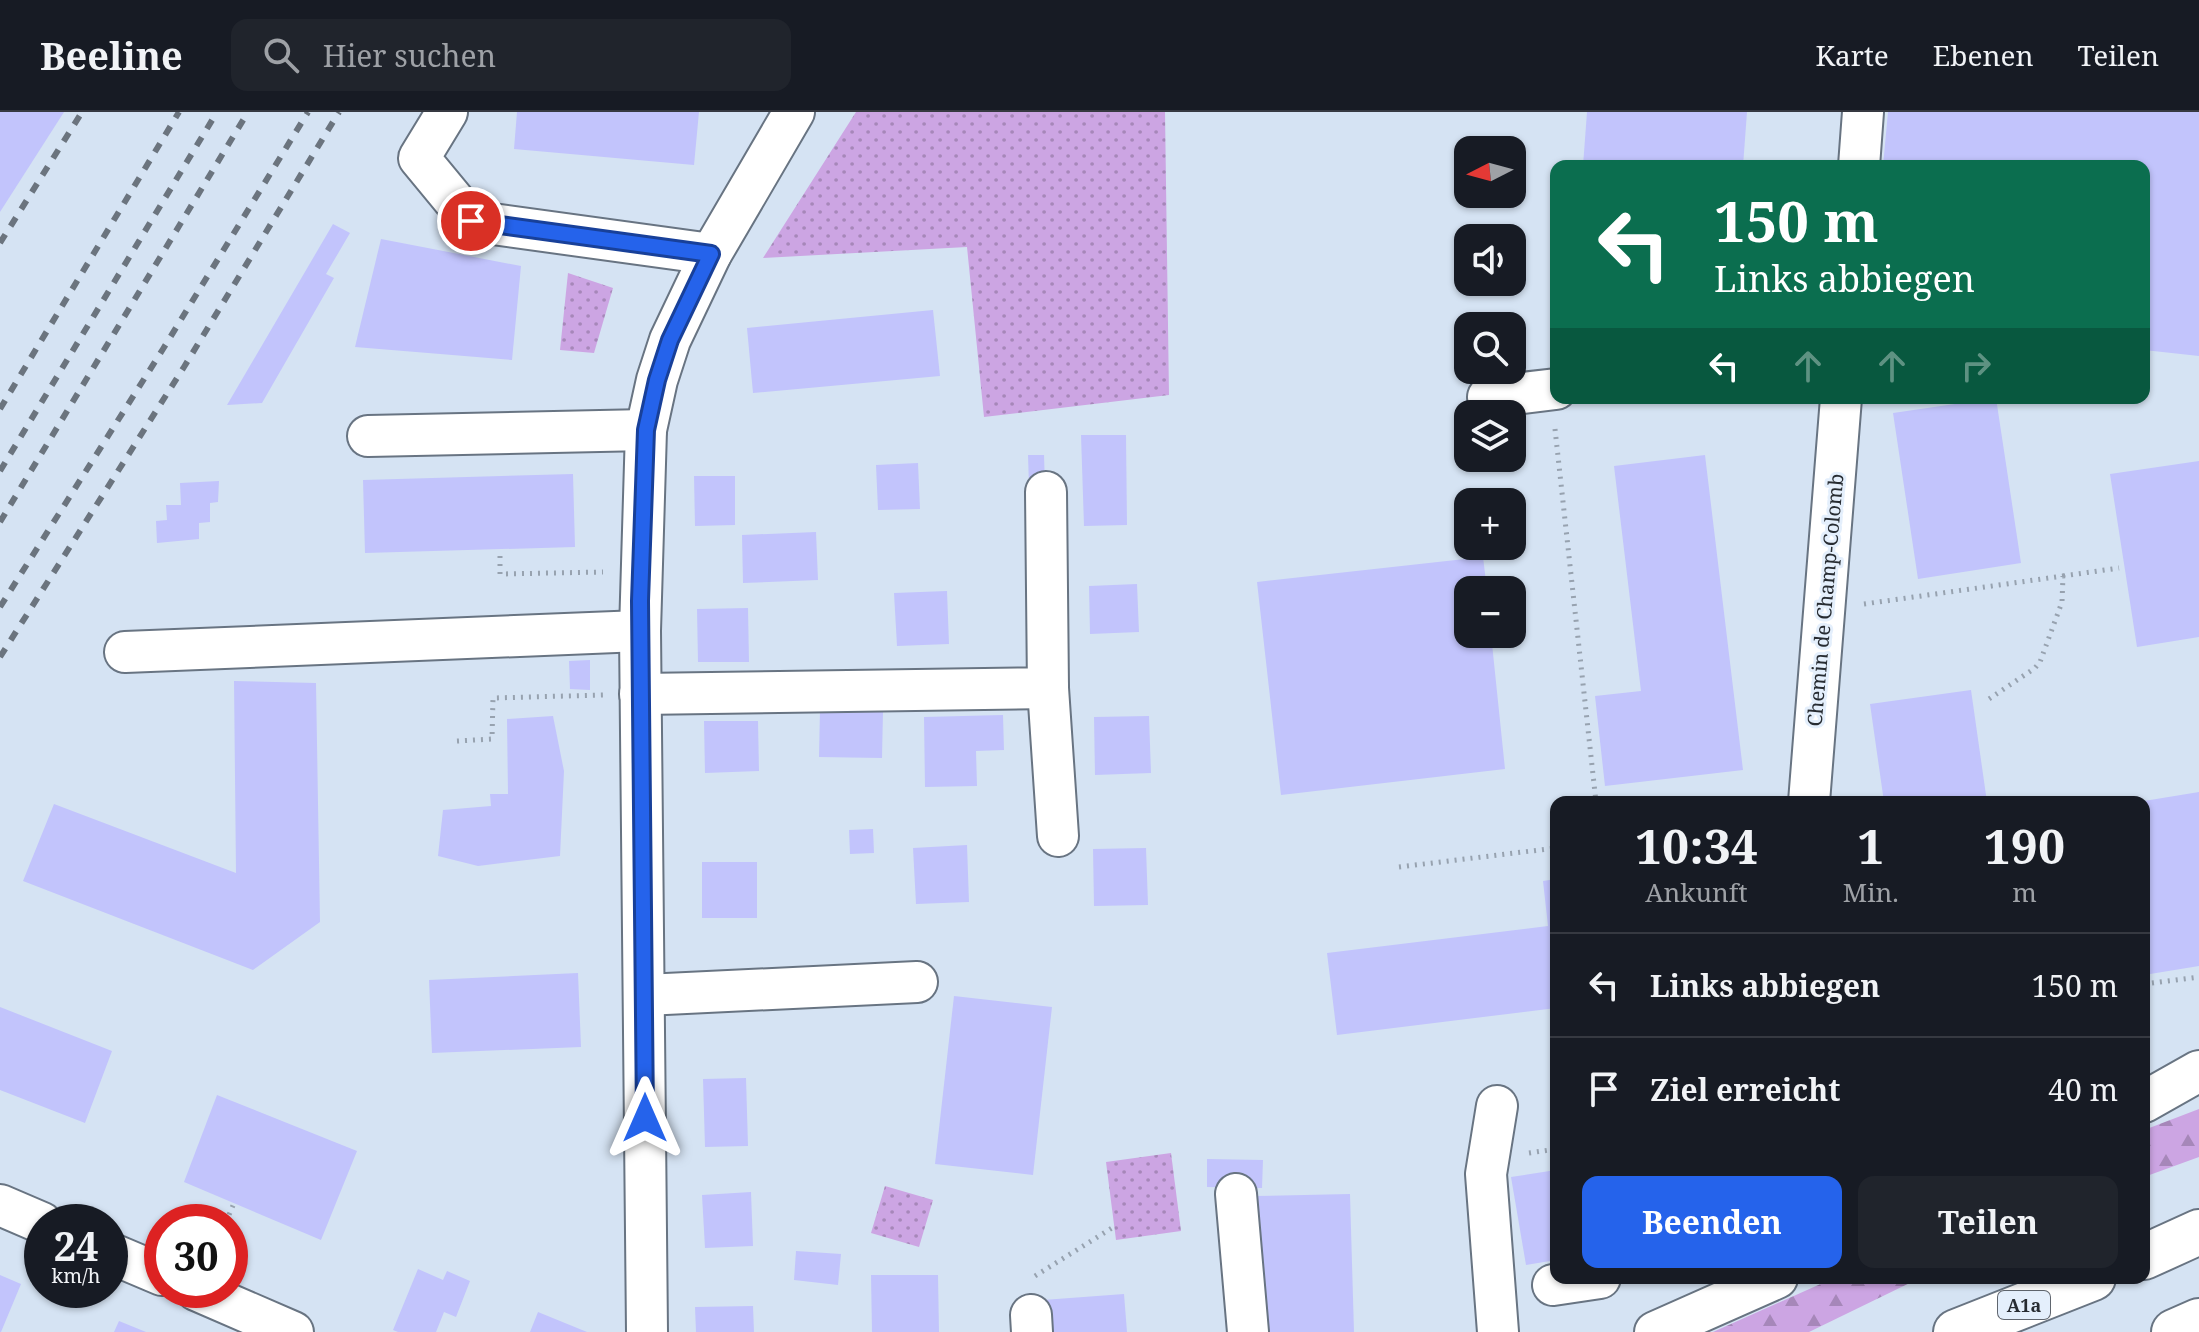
<!DOCTYPE html>
<html lang="de">
<head>
<meta charset="utf-8">
<style>
  body { margin:0; font-family:"Noto Serif",serif; background:#20242c; color:#f1f3f6; height:100vh; display:flex; flex-direction:column; font-size:30px; white-space:nowrap }
  * { box-sizing:border-box; margin:0 }
  p { font-size:26px; color:#9ea1a6 }
  .icon { flex:none; width:44px; height:44px; fill:none; stroke:currentColor; stroke-width:2; stroke-linecap:round; stroke-linejoin:round }
  .map { position:relative; flex:1; overflow:hidden }
  .details { position:absolute; left:1550px; top:684px; width:600px; height:488px; display:flex; flex-direction:column; background:#171b24; border-radius:16px; box-shadow:0 2px 6px #0004 }
  .details>* { flex:none }
  .top-card { position:absolute; left:1550px; top:48px; width:600px; height:244px; border-radius:16px; box-shadow:0 2px 6px #0004; background:#0b6e4f; color:#fff; overflow:hidden }
  .needle { width:52px; rotate:264deg }
  .fabs { position:absolute; left:1454px; top:24px; display:grid; gap:16px }
  .fabs a { display:grid; place-items:center; width:72px; height:72px; border-radius:16px; background:#171b24; box-shadow:0 2px 6px #0004; font-size:40px }
  .speed { position:absolute; left:24px; top:1092px; display:flex; gap:16px; font-size:40px; font-weight:700; text-align:center }
  .speed>* { display:grid; place-content:center; width:104px; height:104px; border-radius:50%; background:#171b24; box-shadow:0 2px 6px #0004; line-height:1 }
  .speed small { font-size:20px; font-weight:400 }
  .speed .limit { border:12px solid #d22; background:#fff; color:#111 }
  .pin { position:absolute; display:grid; place-items:center; width:68px; height:68px; color:#fff; margin:-34px; border:4px solid #fff; border-radius:50%; box-shadow:0 2px 8px #0007 }
  .me { position:absolute; width:88px; margin:-44px; rotate:0deg; stroke-linejoin:round; filter:drop-shadow(0 0 6px #0008) }
  .turn { display:flex; align-items:center; gap:28px; height:168px; padding:0 32px; font-size:36px }
  .turn .icon { width:104px; height:104px; stroke-width:2.5 }
  .turn b { display:block; font-size:56px; line-height:68px }
  .lanes { display:flex; align-items:center; height:76px; padding:0 32px; background:#0003; justify-content:center; gap:40px; direction:ltr }
  .lanes .off { opacity:.35 }
  .eta { display:flex; justify-content:space-evenly; align-items:center; height:136px; text-align:center }
  .eta b { font-size:48px; font-weight:700; line-height:56px }
  .button { display:flex; gap:16px; margin-top:auto; padding:16px 32px }
  .button a { flex:1; height:92px; border-radius:16px; background:#2563eb; color:#fff; font-size:32px; font-weight:700; line-height:92px; text-align:center }
  .button a+a { background:#20242c; color:#f1f3f6 }
  ul { padding:0; list-style:none }
  li { display:flex; align-items:center; gap:24px; height:104px; padding:0 32px; border-top:2px solid #363941 }
  li div { flex:1 }
  li b { display:block; font-size:30px }
  li em { font-style:normal }
  header { display:flex; align-items:center; gap:48px; box-sizing:border-box; height:112px; padding:0 40px; background:#171b24; border-bottom:2px solid #363941 }
  header strong { font-size:38px }
  nav { display:flex; gap:44px; margin-inline-start:auto; font-size:28px }
  .search { width:560px; height:72px; background:#20242c; display:flex; align-items:center; gap:20px; box-sizing:border-box; padding:0 28px; border-radius:16px; color:#9ea1a6; font-size:30px }
  .map>svg:first-child { display:block }
</style>
</head>
<body>
<header>
<strong>Beeline</strong>
<div class="search"><svg class="icon" aria-label="search" viewBox="0 0 24 24"><circle cx="10" cy="10" r="6"/><path d="M15 15l6 6"/></svg>Hier suchen</div>
<nav><a>Karte</a><a>Ebenen</a><a>Teilen</a></nav>
</header>
<div class="map">
<svg width="2199" height="1220" viewBox="0 0 2199 1220">
  <defs>
    <pattern id="forest-firs" width="22" height="20" patternUnits="userSpaceOnUse" patternTransform="scale(2)"><rect width="22" height="20" fill="#cca5e3"/><path d="M5 1l3.5 6h-7zM16 11l3.5 6h-7z" fill="#a687b9"/></pattern>
    <pattern id="park-dots" width="8" height="8" patternUnits="userSpaceOnUse" patternTransform="scale(2)"><rect width="8" height="8" fill="#cca5e3"/><path d="M2 2h.1M6 6h.1" fill="none" stroke="#a687b9" stroke-width="1.8" stroke-linecap="round"/></pattern>
  </defs>
  <rect width="100%" height="100%" fill="#d5e3f3"/>
  <!-- forest -->
  <g fill="url(#forest-firs)">
    <path d="M2199,997V1045L2144,1065V1018Z"/>
    <path d="M1834,1166H1920L1809,1220H1713Z"/>
  </g>
  <!-- park -->
  <g fill="url(#park-dots)">
    <path d="M856,0H1165L1169,283L984,305L967,135L763,146Z"/>
    <path d="M568,161L613,176L594,241L560,238Z"/>
    <path d="M1171,1041L1181,1119L1116,1128L1106,1050Z"/>
    <path d="M885,1074L933,1088L919,1135L871,1121Z"/>
  </g>
  <!-- building -->
  <g fill="#c2c4fc">
    <path d="M0,0H64L0,100Z"/>
    <path d="M517,0H699L694,53L514,37Z"/>
    <path d="M1587,0H1747L1743,54H1583Z"/>
    <path d="M1888,0H2199V244L2144,238V54H1883Z"/>
    <path d="M333,112L350,121L326,162L334,166L262,291L227,293Z"/>
    <path d="M381,127L521,154L512,248L355,235Z"/>
    <path d="M933,198L940,264L753,281L747,216Z"/>
    <path d="M1996,286L2021,451L1918,467L1893,301Z"/>
    <path d="M1081,323H1126L1127,413L1084,414Z"/>
    <path d="M1028,343H1044L1045,374H1029Z"/>
    <path d="M1705,343L1743,658L1605,674L1595,584L1641,579L1614,354Z"/>
    <path d="M2199,349V525L2137,535L2110,362Z"/>
    <path d="M918,351L920,397L878,398L876,353Z"/>
    <path d="M573,362L575,435L365,441L363,368Z"/>
    <path d="M694,364H735V413L695,414Z"/>
    <path d="M219,369L218,390L210,391V410L199,411V427L157,431L156,409L167,408L166,393H181L180,371Z"/>
    <path d="M816,420L818,468L743,471L742,423Z"/>
    <path d="M1483,445L1487,478H1468V522H1491L1505,657L1281,683L1257,470Z"/>
    <path d="M1137,472L1139,520L1090,522L1089,474Z"/>
    <path d="M947,479L949,532L897,534L894,481Z"/>
    <path d="M748,496L749,550H698L697,497Z"/>
    <path d="M590,548V578L570,577L569,549Z"/>
    <path d="M234,569L316,571L320,810L253,858L23,769L54,692L236,761Z"/>
    <path d="M1971,578L1987,690H1884L1870,592Z"/>
    <path d="M820,597L883,599L882,646L819,645Z"/>
    <path d="M1003,603L1004,638L976,639L977,674L925,675L924,605Z"/>
    <path d="M553,604L564,659L560,744L478,754L438,744L443,698L491,694L490,682H508L507,607Z"/>
    <path d="M1149,604L1151,661L1095,663L1094,605Z"/>
    <path d="M704,609H758L759,659L705,661Z"/>
    <path d="M2199,680V854L2144,863V689Z"/>
    <path d="M873,717L874,741L850,742L849,718Z"/>
    <path d="M967,733L969,790L916,792L913,736Z"/>
    <path d="M1146,736L1148,793L1094,794L1093,737Z"/>
    <rect x="702" y="750" width="55" height="56"/>
    <path d="M1556,767V896L1337,923L1327,841L1548,814L1543,769Z"/>
    <path d="M578,861L581,935L432,941L429,868Z"/>
    <path d="M954,884L1052,895L1033,1063L935,1052Z"/>
    <path d="M0,895L112,939L85,1011L0,978Z"/>
    <path d="M746,966L748,1034L705,1035L703,967Z"/>
    <path d="M217,983L357,1039L321,1128L184,1070Z"/>
    <path d="M1207,1047L1263,1048L1262,1076L1207,1075Z"/>
    <path d="M1556,1058V1148L1526,1153L1511,1065Z"/>
    <path d="M751,1080L753,1134L705,1136L702,1083Z"/>
    <path d="M1350,1082L1354,1220H1259L1255,1084Z"/>
    <path d="M796,1139L841,1142L838,1173L794,1168Z"/>
    <path d="M418,1157L443,1168L447,1159L470,1169L456,1205L444,1200L436,1220H398L393,1218Z"/>
    <path d="M0,1163L21,1172L1,1220H0Z"/>
    <path d="M871,1163H938L939,1220H872Z"/>
    <path d="M1124,1182L1127,1220H1045L1043,1188Z"/>
    <path d="M753,1194L754,1220H696L695,1195Z"/>
    <path d="M538,1200L587,1220H530Z"/>
    <path d="M119,1209L146,1220H114Z"/>
  </g>
  <g fill="none" stroke-linecap="round" stroke-linejoin="round">
    <!-- minor casing -->
    <g stroke="#687482" stroke-width="44">
      <g id="minor">
        <path d="M447,0L419,46L471,109L711,142"/>
        <path d="M1859,54L1863,0"/>
        <path d="M1488,285L1556,277"/>
        <path d="M368,324L646,318"/>
        <path d="M125,540L640,519"/>
        <path d="M1048,576L1058,724"/>
        <path d="M640,582L1048,576L1046,380"/>
        <path d="M1809,690L1841,286"/>
        <path d="M645,883L917,870"/>
        <path d="M2144,990L2199,959"/>
        <path d="M1497,994L1486,1062L1498,1220"/>
        <path d="M1236,1082L1248,1220"/>
        <path d="M0,1093L42,1111"/>
        <path d="M110,1141L162,1163"/>
        <path d="M1553,1173L1600,1166"/>
        <path d="M196,1178L293,1220"/>
        <path d="M1031,1203L1032,1220"/>
        <path d="M647,1220L640,519L646,318L657,268L670,228L711,142L794,0"/>
        <path d="M1655,1220L1777,1166"/>
      </g>
    </g>
    <!-- highway casing -->
    <g stroke="#687482" stroke-width="48">
      <g id="highway">
        <path d="M2144,1145L2199,1120"/>
        <path d="M1956,1220L2093,1166"/>
        <path d="M2174,1220L2199,1209"/>
      </g>
    </g>
    <!-- path -->
    <g stroke="#97a2af" stroke-width="5" stroke-dasharray="2 6" stroke-linecap="butt">
      <path d="M1555,317L1596,690"/>
      <path d="M500,444V462L603,460"/>
      <path d="M2063,464L2119,456"/>
      <path d="M1864,492L2063,464L2062,490L2040,550L2035,556L1989,587"/>
      <path d="M457,629L492,627L493,586L603,583"/>
      <path d="M1399,755L1556,736"/>
      <path d="M2144,872L2199,865"/>
      <path d="M1529,1041L1556,1037"/>
      <path d="M226,1110L234,1091"/>
      <path d="M1035,1164L1115,1114"/>
    </g>
    <!-- minor -->
    <use href="#minor" stroke="#fff" stroke-width="40"/>
    <!-- highway -->
    <use href="#highway" stroke="#fff" stroke-width="44"/>
    <!-- rail -->
    <g stroke="#6b747e" stroke-width="6" stroke-dasharray="10 10" stroke-linecap="butt">
      <path d="M0,131L82,0"/>
      <path d="M0,297L179,0"/>
      <path d="M0,359L217,0"/>
      <path d="M0,410L248,0"/>
      <path d="M0,495L163,237L308,0"/>
      <path d="M0,545L184,255L339,0"/>
    </g>
  </g>
  <g fill="none" stroke-linecap="round" stroke-linejoin="round">
    <!-- route casing -->
    <g stroke="#184099" stroke-width="20">
      <path id="route" d="M471,109L711,142L670,228L657,268L646,318L640,489L645,1006"/>
    </g>
    <!-- route -->
    <use href="#route" stroke="#2563eb" stroke-width="14"/>
  </g>
  <g text-anchor="middle" dominant-baseline="central" stroke-width="6" stroke-linejoin="round" paint-order="stroke">
    <!-- shield labels -->
    <rect fill="#e4effc" stroke="#60666f" stroke-width="2" x="1998" y="1179" width="52" height="28" rx="6"/>
    <g font-size="18" font-weight="bold" fill="#272c32">
      <text x="2024" y="1193">A1a</text>
    </g>
    <!-- street labels -->
    <g font-size="20" fill="#272c32" stroke="#e4effc">
      <text transform="translate(1825 488) rotate(-85)">Chemin de Champ-Colomb</text>
    </g>
  </g>
</svg>
<div class="fabs">
<a><svg class="needle" viewBox="-14 -14 28 28"><path d="M0-13l5 13h-10z" fill="#e53935"/><path d="M0 13l5-13h-10z" fill="#9ea1a6"/></svg></a>
<a><svg class="icon" aria-label="sound" viewBox="0 0 24 24"><path d="M4 9h4l5-4v14l-5-4H4zM17 9q2 3 0 6"/></svg></a>
<a><svg class="icon" aria-label="search" viewBox="0 0 24 24"><circle cx="10" cy="10" r="6"/><path d="M15 15l6 6"/></svg></a>
<a><svg class="icon" aria-label="layers" viewBox="0 0 24 24"><path d="M12 4l9 5-9 5-9-5zM3 14l9 5 9-5"/></svg></a>
<a>+</a>
<a>−</a>
</div>
<div class="speed"><div>24<small>km/h</small></div><div class="limit">30</div></div>
<div class="pin" style="left:471px;top:109px;background:#d93025"><svg class="icon" aria-label="arrive" viewBox="0 0 24 24"><path d="M6 21V4h12l-3 4 3 4H6"/></svg></div>
<svg class="me" style="left:645px;top:1006px" viewBox="-20 -20 40 40"><path d="M0-17L14 15 0 8-14 15z" fill="#2563eb" stroke="#fff" stroke-width="4"/></svg>
<div class="top-card">
<div class="turn"><svg class="icon" aria-label="left" viewBox="0 0 24 24"><path d="M17 20v-9H6M10 6l-5 5 5 5"/></svg><div><b>150 m</b>Links abbiegen</div></div>
<div class="lanes"><svg class="icon" aria-label="left" viewBox="0 0 24 24"><path d="M17 20v-9H6M10 6l-5 5 5 5"/></svg><svg class="icon off" aria-label="ahead" viewBox="0 0 24 24"><path d="M12 20V5M6 11l6-6 6 6"/></svg><svg class="icon off" aria-label="ahead" viewBox="0 0 24 24"><path d="M12 20V5M6 11l6-6 6 6"/></svg><svg class="icon off" aria-label="right" viewBox="0 0 24 24"><path d="M7 20v-9h11M14 6l5 5-5 5"/></svg></div>
</div>
<section class="details">
<div class="eta">
<div><b>10:34</b><p>Ankunft</p></div>
<div><b>1</b><p>Min.</p></div>
<div><b>190</b><p>m</p></div>
</div>
<ul>
<li><svg class="icon" aria-label="left" viewBox="0 0 24 24"><path d="M17 20v-9H6M10 6l-5 5 5 5"/></svg><div><b>Links abbiegen</b></div><em>150 m</em></li>
<li><svg class="icon" aria-label="arrive" viewBox="0 0 24 24"><path d="M6 21V4h12l-3 4 3 4H6"/></svg><div><b>Ziel erreicht</b></div><em>40 m</em></li>
</ul>
<div class="button"><a>Beenden</a><a>Teilen</a></div>
</section>
</div>
</body>
</html>
